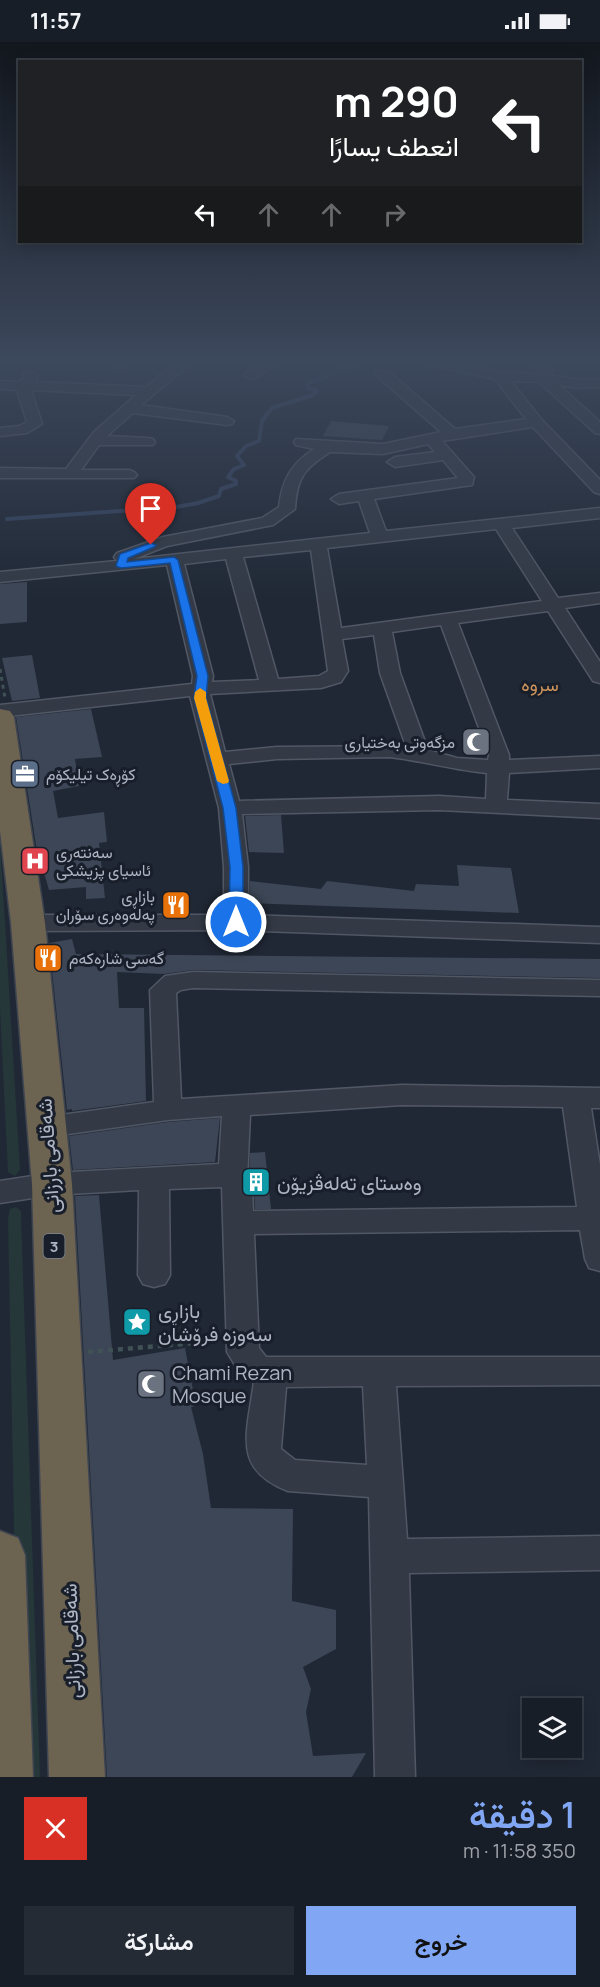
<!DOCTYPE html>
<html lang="ar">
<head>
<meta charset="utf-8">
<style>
  body { margin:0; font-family:Manrope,Vazirmatn,sans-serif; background:#252b34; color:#f1f3f6; direction:rtl; height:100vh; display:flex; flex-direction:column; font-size:22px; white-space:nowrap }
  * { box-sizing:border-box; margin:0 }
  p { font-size:20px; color:#9fa2a8 }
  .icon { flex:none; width:33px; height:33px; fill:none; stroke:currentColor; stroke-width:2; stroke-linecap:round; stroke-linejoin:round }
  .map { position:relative; height:1735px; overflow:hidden; direction:ltr }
  .sheet { display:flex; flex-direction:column; background:#181e28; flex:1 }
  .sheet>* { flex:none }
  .guide { position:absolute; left:18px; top:18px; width:564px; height:183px; border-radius:0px; box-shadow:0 3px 15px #0003,0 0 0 2px #363c45; direction:rtl; background:#202124; color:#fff; overflow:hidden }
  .fabs { position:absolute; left:522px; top:1656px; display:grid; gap:12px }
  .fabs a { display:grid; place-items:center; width:60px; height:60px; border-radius:0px; background:#181e28; box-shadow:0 3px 15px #0003,0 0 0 2px #363c45; font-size:30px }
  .pin { position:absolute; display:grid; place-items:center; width:51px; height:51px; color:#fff; margin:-62px -26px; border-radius:50% 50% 50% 0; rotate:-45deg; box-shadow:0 0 6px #0007 }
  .pin .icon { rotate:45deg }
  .me { position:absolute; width:66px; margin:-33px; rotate:0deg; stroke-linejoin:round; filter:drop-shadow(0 0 4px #0008) }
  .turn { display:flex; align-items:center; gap:21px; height:126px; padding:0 24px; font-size:27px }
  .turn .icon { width:78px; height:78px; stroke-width:2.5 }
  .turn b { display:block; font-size:42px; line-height:51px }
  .lanes { display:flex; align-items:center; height:57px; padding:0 24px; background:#0003; justify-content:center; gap:30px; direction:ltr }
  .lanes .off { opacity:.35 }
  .round { display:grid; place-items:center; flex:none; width:63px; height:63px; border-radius:0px; background:#252b34 }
  .overview { display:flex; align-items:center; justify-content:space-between; height:102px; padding:0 24px }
  h1 { font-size:36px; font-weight:600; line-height:45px; color:#81a7f4 }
  .button { display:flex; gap:12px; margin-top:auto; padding:12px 24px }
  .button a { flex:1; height:69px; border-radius:0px; background:#81a7f4; color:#111; font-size:24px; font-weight:600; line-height:69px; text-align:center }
  .button a+a { background:#252b34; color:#f1f3f6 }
  .status { display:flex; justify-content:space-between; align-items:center; height:42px; padding:0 30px; background:#181e28; direction:ltr }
  .status svg { height:16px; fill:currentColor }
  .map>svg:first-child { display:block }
</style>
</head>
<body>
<div class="status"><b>11:57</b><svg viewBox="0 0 49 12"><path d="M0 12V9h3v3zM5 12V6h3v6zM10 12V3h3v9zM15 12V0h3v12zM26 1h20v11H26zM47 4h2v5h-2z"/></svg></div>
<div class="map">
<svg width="600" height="1735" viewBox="0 0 600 1735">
  <rect width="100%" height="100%" fill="#202835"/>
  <!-- green -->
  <g fill="#253739">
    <path d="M0,799L20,1128L15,1134L8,1130L0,966Z"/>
    <path d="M16,1165L21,1169V1174L40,1735H19L8,1177L10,1167Z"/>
  </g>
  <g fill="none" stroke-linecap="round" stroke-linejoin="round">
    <!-- stream -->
    <path stroke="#34425d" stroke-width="4" d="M7,477L176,465L198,461L219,454L221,447L236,442V439L228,435L234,427L244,423L237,414L246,404L259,399L262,379L272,366L313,353L317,349L308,346V341C320,338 330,333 341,328C352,323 365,325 374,316"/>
  </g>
  <!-- building -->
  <g fill="#3c4656">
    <path d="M331,379L389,384L382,398L323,394Z"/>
    <path d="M27,540V580L0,582V542Z"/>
    <path d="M32,613L40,656L12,659L2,616Z"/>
    <path d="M91,667L102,715L75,717L79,744L53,749L58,776L104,770L107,800L99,801L105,856L86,857V845L49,848L36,803L16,675Z"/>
    <path d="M281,773L284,811L249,810L245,774Z"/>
    <path d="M457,823L511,826L519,871L250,861V839L321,847L327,839L414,849L416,842L459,844Z"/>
    <path d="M72,897L76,912L600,917V936L193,928L164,932L117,930L119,966H144L146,1059L72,1069V1067L67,1068L49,901Z"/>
    <path d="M220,1076L215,1120L73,1128L69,1094L168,1080Z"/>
    <path d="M265,1110L271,1167H255L254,1146L249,1136L250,1111Z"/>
    <path d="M99,1153L113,1318L185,1306L196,1364L191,1365L203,1412L211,1466L293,1467L292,1559L336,1568V1607L303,1625L311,1647L306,1670L313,1714L366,1711L352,1735H107L75,1154Z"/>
  </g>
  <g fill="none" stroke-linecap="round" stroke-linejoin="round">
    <!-- minor casing -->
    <g stroke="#515764" stroke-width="3">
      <g id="minor">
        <path d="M111,316H124L128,322L121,326L116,325Z"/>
        <path d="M182,316H197L141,363L227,375L234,379L232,382L227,383L133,371L107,394L148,396L153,397L155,400L153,403H99L81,428H129L134,430L137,433L134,436H0V426L66,427L94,390L136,353L31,348L42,382L27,391L0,394V386L19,384L27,380L17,348L0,347V339L18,340L23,337L25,330L30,329L37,333L36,340L146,345Z"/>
        <path d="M272,316H289L255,336L250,337L243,333Z"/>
        <path d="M411,316H434L500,330L538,332L539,328L528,316H544L553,328L551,333L581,338L600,337V345L581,346L559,343L600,380V392L595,391L539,340L511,339L541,377L600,438V452L594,450L533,385L442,399L474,435L472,443L374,457L386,489L600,466V476L512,486L558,556L600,551V561L565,566L600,620V641L593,639L548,569L458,581L509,713V718L600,714V726L509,731L507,758L600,762V776L439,768L242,772L248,825V873L600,885V901L236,888L28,889L19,886L16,881L19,876L28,873H224V825L219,766L190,654L0,675V663L192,642L193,634L167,523L0,540V530L117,519L114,515L117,511L163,495L262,476L279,465C282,438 291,422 314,407L296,403L294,400L296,397L383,402L441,390L378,335L376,332L378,329H388L455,387L526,377L495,337L412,319ZM428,402L435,410L395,415L387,420L395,425L443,418L458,436L339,452L331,457L339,462L359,459L370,491L134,517L167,504L273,483L295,467C297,435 304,427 330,410L383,412ZM496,487L542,559L341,586L327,506ZM311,508L328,629L319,634L278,637L243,515ZM226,517L259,638L212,640L213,634L184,522ZM441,583L489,713L488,718L457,716L428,708L400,631L392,590ZM374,593L380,631L406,704L277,705L225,710L210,652L321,646L341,640L348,629L342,597ZM390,715C423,719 454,728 487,731L486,757L439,754L239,759L229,722L277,717Z"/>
        <path d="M193,930L600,938V954L193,946L181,948L176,951L181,1057L402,1043L600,1046V1066H591L600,1123V1229L589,1226L585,1217L580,1188L254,1192L259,1306L266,1315H600V1343L396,1344L407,1497L600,1494V1528L409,1531L415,1735H375L369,1455L288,1449C230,1427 248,1389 254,1339L243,1336L227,1310L222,1145L169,1147L170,1233L165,1242L154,1245L143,1242L138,1233L139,1148L52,1153L0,1161V1139L52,1131L219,1122L222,1074L168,1078L47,1095L37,1092L33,1085L37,1078L47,1075L154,1060L150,948L165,934ZM402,1063L563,1065L577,1165L253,1169L252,1146L247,1137L250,1073ZM363,1344L367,1423L295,1418L281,1407L286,1345Z"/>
      </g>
    </g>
    <!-- highway casing -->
    <g stroke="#3e4451" stroke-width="3">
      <g id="highway">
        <path d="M0,667L10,669L14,675L45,881L72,1142L105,1735H49L32,1142L11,881L0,789Z"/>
        <path d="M0,1489L18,1496L25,1513L33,1735H0Z"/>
      </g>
    </g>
    <!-- path-far1 -->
    <path stroke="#415256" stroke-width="3" stroke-dasharray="4 4" stroke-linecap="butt" d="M0,627L5,656"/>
    <!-- path -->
    <path stroke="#415256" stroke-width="4.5" stroke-dasharray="5 5" stroke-linecap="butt" d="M88,1310L218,1299"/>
    <!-- minor -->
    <use href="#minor" fill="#333a46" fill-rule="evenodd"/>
    <!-- highway -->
    <use href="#highway" fill="#6c6350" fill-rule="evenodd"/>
  </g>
  <!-- sky -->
  <linearGradient id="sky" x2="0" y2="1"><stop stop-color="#12161d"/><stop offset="0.57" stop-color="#3c485c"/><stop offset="1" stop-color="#3c485c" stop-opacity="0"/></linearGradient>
  <rect width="600" height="559" fill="url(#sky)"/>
  <!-- route -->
  <path fill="#1a73e8" stroke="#114b97" stroke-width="1.5" d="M151,501L156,503L154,505L128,516L127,520L174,515L178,518L208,634L206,656L236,766L243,825V880L236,884L229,880L230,825L223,766L194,656L197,634L170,521L121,526L116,524L120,512Z"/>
  <!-- slow -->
  <path fill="#f59e0b" d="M200,646L206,650V656L229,739L228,741L223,742L217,739L194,656L195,650Z"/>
  <!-- icons -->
  <defs>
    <g id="mosque-square" transform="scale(1.5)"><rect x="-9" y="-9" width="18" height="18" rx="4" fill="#6b7280" stroke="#191f2a"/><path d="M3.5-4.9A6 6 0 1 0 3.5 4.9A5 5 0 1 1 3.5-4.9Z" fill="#fff"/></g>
    <g id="office-square" transform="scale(1.5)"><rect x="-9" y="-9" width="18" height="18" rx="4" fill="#5c6f8a" stroke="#191f2a"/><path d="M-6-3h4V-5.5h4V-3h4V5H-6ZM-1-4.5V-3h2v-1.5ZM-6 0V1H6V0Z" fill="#fff"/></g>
    <g id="hospital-square" transform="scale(1.5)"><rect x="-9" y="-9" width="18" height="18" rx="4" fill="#e0444e" stroke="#191f2a"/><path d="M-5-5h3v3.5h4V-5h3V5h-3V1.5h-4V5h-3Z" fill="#fff"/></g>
    <g id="restaurant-square" transform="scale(1.5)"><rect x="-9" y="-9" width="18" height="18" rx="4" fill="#e8710a" stroke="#191f2a"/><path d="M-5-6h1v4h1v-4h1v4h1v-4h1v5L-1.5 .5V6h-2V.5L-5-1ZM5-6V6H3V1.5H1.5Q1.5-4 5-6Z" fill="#fff"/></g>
    <g id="building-square" transform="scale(1.5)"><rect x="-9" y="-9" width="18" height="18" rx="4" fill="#0f9aa8" stroke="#191f2a"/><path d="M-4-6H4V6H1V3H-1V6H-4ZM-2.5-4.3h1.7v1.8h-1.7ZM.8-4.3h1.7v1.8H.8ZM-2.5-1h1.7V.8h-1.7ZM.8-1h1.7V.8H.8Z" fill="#fff"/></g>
    <g id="sight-square" transform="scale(1.5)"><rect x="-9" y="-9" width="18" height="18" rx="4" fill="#0f9aa8" stroke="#191f2a"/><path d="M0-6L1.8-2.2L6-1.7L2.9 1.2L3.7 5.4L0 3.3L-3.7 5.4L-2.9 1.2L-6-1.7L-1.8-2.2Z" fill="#fff"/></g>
  </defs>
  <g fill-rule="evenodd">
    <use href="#mosque-square" x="476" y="700"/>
    <use href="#office-square" x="25" y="732"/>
    <use href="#hospital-square" x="35" y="819"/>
    <use href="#restaurant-square" x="176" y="863"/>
    <use href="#restaurant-square" x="48" y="916"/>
    <use href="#building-square" x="256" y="1140"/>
    <use href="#sight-square" x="137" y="1280"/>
    <use href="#mosque-square" x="151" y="1342"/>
  </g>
  <g text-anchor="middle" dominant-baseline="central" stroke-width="6" stroke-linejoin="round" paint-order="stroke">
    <!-- shield labels -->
    <rect fill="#191f2a" stroke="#818795" stroke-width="1.5" x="43.5" y="1192" width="21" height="24" rx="4.5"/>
    <g font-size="15" font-weight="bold" fill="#adb4c3">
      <text x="54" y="1204">3</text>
    </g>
    <!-- poi labels -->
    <g font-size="16" fill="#adb4c3" stroke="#191f2a" text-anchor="start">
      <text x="455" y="700" text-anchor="end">مزگەوتی بەختیاری</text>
      <text x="46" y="732">کۆڕەک تیلیکۆم</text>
      <text x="56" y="810">سەنتەری<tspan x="56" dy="18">ئاسیای پزیشکی</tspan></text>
      <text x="155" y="854" text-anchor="end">بازاڕی<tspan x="155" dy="18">پەلەوەری سۆران</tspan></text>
      <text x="69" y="916">گەسی شارەکەم</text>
    </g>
    <!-- neighbourhood labels -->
    <g font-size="18" fill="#cf955c" stroke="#191f2a">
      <text x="540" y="642">سروە</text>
    </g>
    <!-- near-street labels -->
    <g font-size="20" fill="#adb4c3" stroke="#191f2a">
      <text transform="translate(48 1114) rotate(-94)">شەقامی بارزانی</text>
      <text transform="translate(71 1599) rotate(-92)">شەقامی بارزانی</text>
    </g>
    <!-- near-poi labels -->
    <g font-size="20" fill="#adb4c3" stroke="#191f2a" text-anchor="start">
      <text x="277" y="1140">وەستای تەلەڤزیۆن</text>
      <text x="158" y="1268">بازاڕی<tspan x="158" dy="23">سەوزە فرۆشان</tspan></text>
      <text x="172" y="1330">Chami Rezan<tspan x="172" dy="23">Mosque</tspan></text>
    </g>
  </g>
</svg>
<div class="fabs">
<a><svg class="icon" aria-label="layers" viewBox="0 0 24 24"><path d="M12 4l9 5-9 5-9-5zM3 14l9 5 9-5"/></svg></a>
</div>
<div class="pin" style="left:151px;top:503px;background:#d93025"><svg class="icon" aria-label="arrive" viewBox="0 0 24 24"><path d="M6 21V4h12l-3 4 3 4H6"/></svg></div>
<svg class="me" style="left:236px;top:880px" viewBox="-20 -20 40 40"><circle r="17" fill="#1a73e8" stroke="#fff" stroke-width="3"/><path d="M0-11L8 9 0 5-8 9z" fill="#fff"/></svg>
<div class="guide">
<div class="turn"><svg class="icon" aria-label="left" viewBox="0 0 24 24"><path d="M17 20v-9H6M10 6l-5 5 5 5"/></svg><div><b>290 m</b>انعطف يسارًا</div></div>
<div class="lanes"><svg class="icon" aria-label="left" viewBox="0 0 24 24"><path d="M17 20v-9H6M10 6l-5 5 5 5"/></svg><svg class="icon off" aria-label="ahead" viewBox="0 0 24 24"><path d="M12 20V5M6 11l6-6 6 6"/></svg><svg class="icon off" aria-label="ahead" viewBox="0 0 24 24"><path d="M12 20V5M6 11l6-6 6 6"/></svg><svg class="icon off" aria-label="right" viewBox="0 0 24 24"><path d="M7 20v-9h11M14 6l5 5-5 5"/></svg></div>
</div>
</div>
<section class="sheet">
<div class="overview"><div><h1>1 دقيقة</h1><p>350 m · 11:58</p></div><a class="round" style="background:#d93025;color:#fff"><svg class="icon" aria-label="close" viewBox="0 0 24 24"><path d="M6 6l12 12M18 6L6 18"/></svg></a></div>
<div class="button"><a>خروج</a><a>مشاركة</a></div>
</section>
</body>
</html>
